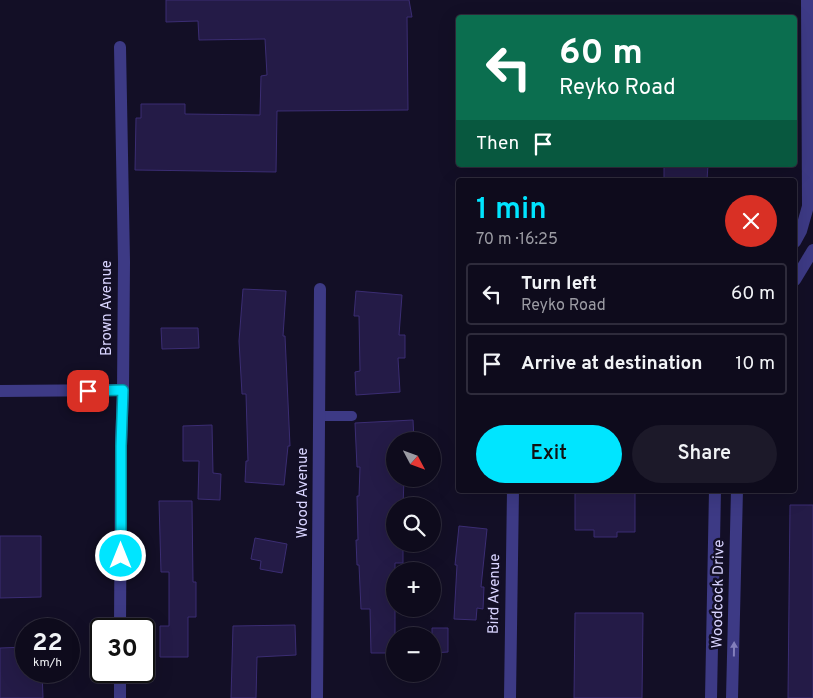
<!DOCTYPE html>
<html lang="en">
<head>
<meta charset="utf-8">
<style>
  body { margin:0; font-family:Overpass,sans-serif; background:#1c1929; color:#f1f3f6; height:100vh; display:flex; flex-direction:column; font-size:19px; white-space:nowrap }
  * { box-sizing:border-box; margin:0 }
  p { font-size:16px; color:#9b9ba3 }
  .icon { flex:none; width:28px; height:28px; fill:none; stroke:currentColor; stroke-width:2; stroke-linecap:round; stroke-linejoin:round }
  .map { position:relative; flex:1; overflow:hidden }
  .details { position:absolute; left:456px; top:178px; width:341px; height:315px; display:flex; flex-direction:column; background:#0e0b1c; border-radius:5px; box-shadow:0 5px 20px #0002,0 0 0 1px #2e2b3b }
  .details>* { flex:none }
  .banner { position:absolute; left:456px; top:15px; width:341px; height:152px; border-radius:5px; box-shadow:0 5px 20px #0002,0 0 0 1px #2e2b3b; background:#0b6e4f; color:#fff; overflow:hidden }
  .needle { width:32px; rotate:131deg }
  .fabs { position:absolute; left:386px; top:432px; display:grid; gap:10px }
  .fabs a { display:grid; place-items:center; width:55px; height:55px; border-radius:50%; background:#0e0b1c; box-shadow:0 5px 20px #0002,0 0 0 1px #2e2b3b; font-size:25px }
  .speed { position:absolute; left:15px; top:618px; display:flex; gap:10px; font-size:25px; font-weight:700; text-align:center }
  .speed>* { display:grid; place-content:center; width:65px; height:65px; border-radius:50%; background:#0e0b1c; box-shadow:0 5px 20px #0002,0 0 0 1px #2e2b3b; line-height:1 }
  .speed small { font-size:12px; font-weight:400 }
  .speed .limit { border:2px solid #111; border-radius:8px; background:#fff; color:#111 }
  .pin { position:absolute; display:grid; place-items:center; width:42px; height:42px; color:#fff; margin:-21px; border-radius:10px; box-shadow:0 2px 8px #0006 }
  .me { position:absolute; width:55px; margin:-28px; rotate:0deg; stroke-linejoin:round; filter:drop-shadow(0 0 4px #0008) }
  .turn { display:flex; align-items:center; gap:18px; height:105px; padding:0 20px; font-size:22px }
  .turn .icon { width:65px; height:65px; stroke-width:2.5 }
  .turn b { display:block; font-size:35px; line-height:42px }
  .then { display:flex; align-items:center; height:48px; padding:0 20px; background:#0003; gap:10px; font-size:19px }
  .round { display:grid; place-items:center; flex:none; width:52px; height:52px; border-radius:26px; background:#1c1929 }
  .summary { display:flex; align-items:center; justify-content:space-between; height:85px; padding:0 20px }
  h1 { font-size:30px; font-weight:600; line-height:38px; color:#00e5ff }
  .button { display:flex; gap:10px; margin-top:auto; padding:10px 20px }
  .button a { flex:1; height:58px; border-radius:30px; background:#00e5ff; color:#111; font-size:20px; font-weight:600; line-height:58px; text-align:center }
  .button a+a { background:#1c1929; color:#f1f3f6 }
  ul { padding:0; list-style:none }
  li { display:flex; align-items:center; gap:15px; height:62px; margin:0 10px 8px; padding:0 10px; border:2px solid #2e2b3b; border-radius:5px }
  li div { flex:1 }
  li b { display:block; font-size:19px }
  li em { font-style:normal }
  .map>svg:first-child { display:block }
</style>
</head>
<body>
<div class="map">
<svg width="813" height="698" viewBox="0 0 813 698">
  <rect width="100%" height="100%" fill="#130f26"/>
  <!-- building -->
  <g fill="#241b47" stroke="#3b2d73">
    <path d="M166,0H409L412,17H407L408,110L277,111L276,172L135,170L136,118H141V104H185V114L260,115L261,76L267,75L265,39L199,40L198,21L166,22Z"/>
    <path d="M664,165H708L707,180H664Z"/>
    <path d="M243,289L286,291L283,336H285L290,446H288L284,485L245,482L246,461H248L246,394H242L239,341Z"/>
    <path d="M356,291L402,295L399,335H405V358H398L400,392L356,395L355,372L360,371L359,316H354Z"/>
    <path d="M161,328H198L199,348L162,349Z"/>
    <path d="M413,420L414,440L395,441V479H404L403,506H395V544H403V563H395V653H371L370,609H361L359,565H357L356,540H358L357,496H359L360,467H357L355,423Z"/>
    <path d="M212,425L213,473L221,474L220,500L198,499L199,461H183V426Z"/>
    <path d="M575,490H635V532H617V537H594V530H575Z"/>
    <path d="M159,501H192L193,582H196V617H188V657H160V626H169V572H161Z"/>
    <path d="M790,505H813V698H788Z"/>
    <path d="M459,526L487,529L481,587H484L483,609L477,608L476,620L454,619L457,565H455Z"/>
    <path d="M0,536H41V597L0,598Z"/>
    <path d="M255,538L287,544L282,573L260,569L261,561L251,559Z"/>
    <path d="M575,613H643L642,698H574Z"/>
    <path d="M295,625L296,655L257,657L256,698H231L233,626Z"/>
    <path d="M432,628H448V652L432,653Z"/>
    <path d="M26,647V671H42L43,698H0V648Z"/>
  </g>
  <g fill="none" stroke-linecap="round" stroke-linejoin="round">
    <!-- service -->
    <path stroke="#3d3a85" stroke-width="10" d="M319,416H352"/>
    <!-- minor -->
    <g stroke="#3d3a85" stroke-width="12">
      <path d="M120,47L124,262L123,390L121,446L120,629"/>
      <path d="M795,242L801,231L808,206L807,0"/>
      <path d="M795,280L813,250"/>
      <path d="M0,391L123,390"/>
      <path d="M120,698V671"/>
      <path d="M317,698L320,289"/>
      <path d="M510,698L513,490"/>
      <path d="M711,698L715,490"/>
      <path d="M732,698L737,490"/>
    </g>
  </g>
  <!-- one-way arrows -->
  <defs><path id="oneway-solid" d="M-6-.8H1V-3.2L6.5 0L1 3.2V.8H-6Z" transform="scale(1.25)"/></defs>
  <use fill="#837fbc" href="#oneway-solid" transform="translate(734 649) rotate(-89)"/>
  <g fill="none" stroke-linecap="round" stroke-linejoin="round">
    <!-- route casing -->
    <g stroke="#0095a6" stroke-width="12">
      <path id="route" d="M88,391L123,390L121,446V556"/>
    </g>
    <!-- route -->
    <use href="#route" stroke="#00e5ff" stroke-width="9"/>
  </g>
  <g text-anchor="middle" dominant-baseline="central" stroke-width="5" stroke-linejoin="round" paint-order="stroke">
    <!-- street labels -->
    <g font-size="15" fill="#d9d4ff" stroke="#130f26">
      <text transform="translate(107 308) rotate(-90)">Brown Avenue</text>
      <text transform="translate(303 493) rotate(-90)">Wood Avenue</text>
      <text transform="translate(495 594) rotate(-89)">Bird Avenue</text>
      <text transform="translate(719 594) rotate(-89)">Woodcock Drive</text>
    </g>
  </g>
</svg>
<div class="fabs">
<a><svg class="needle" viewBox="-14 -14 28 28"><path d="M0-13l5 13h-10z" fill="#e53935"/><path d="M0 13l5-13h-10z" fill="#9b9ba3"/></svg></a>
<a><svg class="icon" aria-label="search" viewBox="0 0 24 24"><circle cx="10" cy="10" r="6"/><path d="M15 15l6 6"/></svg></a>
<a>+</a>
<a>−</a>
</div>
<div class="speed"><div>22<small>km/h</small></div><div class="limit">30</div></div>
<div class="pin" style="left:88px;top:391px;background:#d93025"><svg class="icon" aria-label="arrive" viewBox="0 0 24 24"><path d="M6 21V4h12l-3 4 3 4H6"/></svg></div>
<svg class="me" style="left:121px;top:556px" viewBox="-20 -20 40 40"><circle r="17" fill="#00e5ff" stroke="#fff" stroke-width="3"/><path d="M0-11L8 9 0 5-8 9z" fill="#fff"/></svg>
<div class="banner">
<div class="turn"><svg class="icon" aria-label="left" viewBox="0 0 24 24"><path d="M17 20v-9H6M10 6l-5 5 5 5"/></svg><div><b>60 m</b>Reyko Road</div></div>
<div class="then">Then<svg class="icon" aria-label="arrive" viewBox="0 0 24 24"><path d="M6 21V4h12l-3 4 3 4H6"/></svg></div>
</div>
<section class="details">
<div class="summary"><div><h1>1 min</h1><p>70 m · 16:25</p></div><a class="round" style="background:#d93025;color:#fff"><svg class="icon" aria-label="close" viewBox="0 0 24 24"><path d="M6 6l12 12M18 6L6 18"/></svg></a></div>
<ul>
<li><svg class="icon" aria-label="left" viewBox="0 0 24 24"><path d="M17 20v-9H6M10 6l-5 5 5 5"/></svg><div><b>Turn left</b><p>Reyko Road</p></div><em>60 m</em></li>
<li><svg class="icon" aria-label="arrive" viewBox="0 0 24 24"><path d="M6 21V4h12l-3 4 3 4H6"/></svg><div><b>Arrive at destination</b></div><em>10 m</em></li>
</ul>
<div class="button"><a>Exit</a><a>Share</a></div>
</section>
</div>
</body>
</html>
